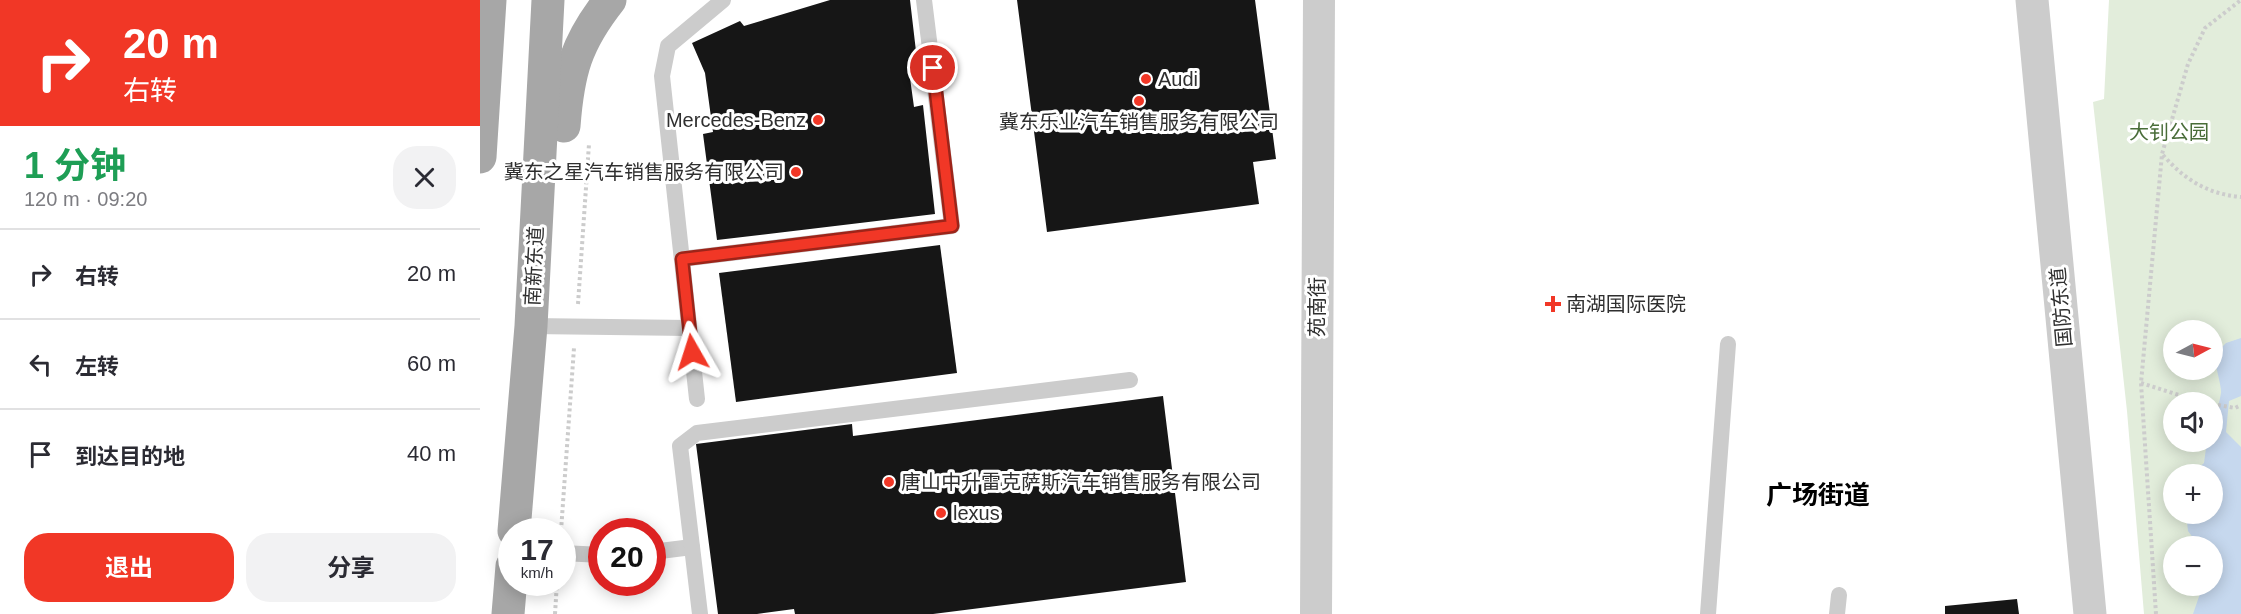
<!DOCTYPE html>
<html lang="zh">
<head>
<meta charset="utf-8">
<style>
  body { margin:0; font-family:Arial,"Noto Sans SC",sans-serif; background:#f2f2f3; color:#2b2b33; height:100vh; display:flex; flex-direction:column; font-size:22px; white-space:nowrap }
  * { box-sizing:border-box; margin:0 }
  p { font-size:20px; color:#7c7c81 }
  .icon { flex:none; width:33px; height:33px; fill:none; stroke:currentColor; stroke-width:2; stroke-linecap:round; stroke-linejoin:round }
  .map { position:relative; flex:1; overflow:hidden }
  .sheet { display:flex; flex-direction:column; background:#fff; width:480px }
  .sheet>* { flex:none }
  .hud { background:#f13726; color:#fff; overflow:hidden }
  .needle { width:39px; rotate:83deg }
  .controls { position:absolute; left:1683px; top:320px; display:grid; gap:12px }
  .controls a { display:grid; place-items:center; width:60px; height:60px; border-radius:50%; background:#fff; box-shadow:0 3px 15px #0003; font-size:30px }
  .speed { position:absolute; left:18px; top:518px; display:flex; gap:12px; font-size:30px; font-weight:700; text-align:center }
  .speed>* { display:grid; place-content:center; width:78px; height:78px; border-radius:50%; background:#fff; box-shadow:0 3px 15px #0003; line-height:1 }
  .speed small { font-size:15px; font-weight:400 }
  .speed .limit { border:9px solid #d22; background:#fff; color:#111 }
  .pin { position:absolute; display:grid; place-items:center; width:51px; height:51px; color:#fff; margin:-26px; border:3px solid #fff; border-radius:50%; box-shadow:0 2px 6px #0007 }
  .me { position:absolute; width:66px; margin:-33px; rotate:354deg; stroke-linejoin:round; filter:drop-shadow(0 0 4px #0008) }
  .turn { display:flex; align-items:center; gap:21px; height:126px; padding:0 24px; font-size:27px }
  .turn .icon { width:78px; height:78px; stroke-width:2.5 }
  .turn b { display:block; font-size:42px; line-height:51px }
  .round { display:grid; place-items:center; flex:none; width:63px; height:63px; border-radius:24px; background:#f2f2f3 }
  .overview { display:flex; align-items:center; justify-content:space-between; height:102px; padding:0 24px }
  h1 { font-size:36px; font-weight:700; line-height:45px; color:#1e9e55 }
  .primary-button { display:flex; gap:12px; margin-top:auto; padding:12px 24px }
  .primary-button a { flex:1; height:69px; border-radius:24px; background:#f13726; color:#fff; font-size:24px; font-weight:700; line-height:69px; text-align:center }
  .primary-button a+a { background:#f2f2f3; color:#2b2b33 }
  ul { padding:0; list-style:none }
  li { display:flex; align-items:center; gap:18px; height:90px; padding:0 24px; border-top:2px solid #e1e1e2 }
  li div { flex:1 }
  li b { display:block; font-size:22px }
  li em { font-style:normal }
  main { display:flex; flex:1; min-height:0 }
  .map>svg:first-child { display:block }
</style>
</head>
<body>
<main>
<section class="sheet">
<div class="hud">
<div class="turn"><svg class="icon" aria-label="right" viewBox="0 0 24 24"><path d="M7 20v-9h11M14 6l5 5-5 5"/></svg><div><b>20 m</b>右转</div></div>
</div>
<div class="overview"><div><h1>1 分钟</h1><p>120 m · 09:20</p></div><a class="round"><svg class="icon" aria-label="close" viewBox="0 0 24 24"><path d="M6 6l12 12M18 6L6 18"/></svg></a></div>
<ul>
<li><svg class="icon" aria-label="right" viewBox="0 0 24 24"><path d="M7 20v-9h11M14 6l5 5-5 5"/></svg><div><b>右转</b></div><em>20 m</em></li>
<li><svg class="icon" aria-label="left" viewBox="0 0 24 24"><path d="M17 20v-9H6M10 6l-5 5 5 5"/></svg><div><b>左转</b></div><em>60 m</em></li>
<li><svg class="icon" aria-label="arrive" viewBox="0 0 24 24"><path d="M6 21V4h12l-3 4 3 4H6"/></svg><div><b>到达目的地</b></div><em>40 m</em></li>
</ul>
<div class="primary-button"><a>退出</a><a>分享</a></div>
</section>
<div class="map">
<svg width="1761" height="614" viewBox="0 0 1761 614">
  <rect width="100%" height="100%" fill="#fff"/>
  <!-- green -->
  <path fill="#e2eddb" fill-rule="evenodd" d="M1629,0H1761V614H1664L1647,411L1613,102L1624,99ZM1694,330H1732V369H1694ZM1694,402H1732V441H1694ZM1694,474H1732V513H1694ZM1694,546H1732V585H1694Z"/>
  <!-- water -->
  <path fill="#c6d8ee" d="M1761,338V396L1749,401L1746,432L1761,447V614H1713L1723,585H1732V546H1719L1708,531L1706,513H1732V474H1712L1724,463L1727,441H1732C1732,422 1738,411 1741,393C1742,387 1735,365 1734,355L1746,343Z"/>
  <!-- building -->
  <g fill="#161616">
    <path d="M350,0H430L439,77L430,78L434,107L443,105L455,214L237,240L223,134L233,132L225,73L212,43L260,21L264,26Z"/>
    <path d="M537,0H775L796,159L773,162L779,204L567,232Z"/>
    <path d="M460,245L477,373L256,402L239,273Z"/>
    <path d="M683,396L706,582L453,614H315L314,609L277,614H238L216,444L372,424L373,436Z"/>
    <path d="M1537,599L1539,614H1465V606Z"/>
  </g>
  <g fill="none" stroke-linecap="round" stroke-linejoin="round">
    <!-- path -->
    <g stroke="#ccc" stroke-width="4" stroke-dasharray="3 3" stroke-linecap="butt">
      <path d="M1683,155C1704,179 1727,194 1761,197"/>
      <path d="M98,304L109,144"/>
      <path d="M1661,383L1721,402"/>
      <path d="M1732,404L1755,408L1761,405"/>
      <path d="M81,531L94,348"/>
      <path d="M75,614L77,582"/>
      <path d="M1676,614L1661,383L1682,154L1708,64L1725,28L1761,0"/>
    </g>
    <!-- service -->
    <g stroke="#ccc" stroke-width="16">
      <path d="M202,259L472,226L444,0"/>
      <path d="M51,326L209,328"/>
      <path d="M217,399L182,76L188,46L243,0"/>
      <path d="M172,552L212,547"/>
      <path d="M82,553L122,555"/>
      <path d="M220,614L200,446L217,433L650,380"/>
      <path d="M1228,614L1248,344"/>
      <path d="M1357,614L1359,595"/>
    </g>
    <!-- minor -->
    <path stroke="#ccc" stroke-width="32" d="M836,614L839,0"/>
    <!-- tertiary -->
    <path stroke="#ccc" stroke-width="33" d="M1552,0L1610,614"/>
    <!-- primary -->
    <g stroke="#a7a7a7" stroke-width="33">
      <path d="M84,126C88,72 96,43 130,0"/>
      <path d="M0,157L10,0"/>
      <path d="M34,531L51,326L68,0"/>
      <path d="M28,614L32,566"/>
    </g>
  </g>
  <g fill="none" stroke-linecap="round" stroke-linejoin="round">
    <!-- route casing -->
    <g stroke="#9d2419" stroke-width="15">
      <path id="route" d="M212,352L202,259L472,226L453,68"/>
    </g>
    <!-- route -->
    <use href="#route" stroke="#f13726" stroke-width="10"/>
  </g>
  <!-- markers -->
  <g fill="#f13726" stroke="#fff" stroke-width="2">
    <circle cx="666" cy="79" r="6"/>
    <circle cx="659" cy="101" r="6"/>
    <circle cx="338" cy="120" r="6"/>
    <circle cx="316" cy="172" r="6"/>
    <path d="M1070 295h6v6h6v6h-6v6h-6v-6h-6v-6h6z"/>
    <circle cx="409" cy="482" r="6"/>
    <circle cx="461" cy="513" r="6"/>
  </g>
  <g text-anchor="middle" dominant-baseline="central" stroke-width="6" stroke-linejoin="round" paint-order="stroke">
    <!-- poi labels -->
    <g font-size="20" fill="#2f2f2f" stroke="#fff" text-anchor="start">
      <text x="678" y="79">Audi</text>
      <text x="326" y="120" text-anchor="end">Mercedes-Benz</text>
      <text x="659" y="122" text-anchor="middle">冀东乐业汽车销售服务有限公司</text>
      <text x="304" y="172" text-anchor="end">冀东之星汽车销售服务有限公司</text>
      <text x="1086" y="304">南湖国际医院</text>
      <text x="421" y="482">唐山中升雷克萨斯汽车销售服务有限公司</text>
      <text x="473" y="513">lexus</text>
    </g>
    <!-- park labels -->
    <g font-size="20" fill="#496d39" stroke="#fff">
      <text x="1689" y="132">大钊公园</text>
    </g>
    <!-- street labels -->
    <g font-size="20" fill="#2f2f2f" stroke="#fff">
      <text transform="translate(54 266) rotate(-87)">南新东道</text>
      <text transform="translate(837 307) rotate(-90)">苑南街</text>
      <text transform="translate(1581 307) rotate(-95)">国防东道</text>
    </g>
    <!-- district labels -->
    <g font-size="26" font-weight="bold" fill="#000" stroke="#fff">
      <text x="1338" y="495">广场街道</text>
    </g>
  </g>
</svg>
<div class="controls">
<a><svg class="needle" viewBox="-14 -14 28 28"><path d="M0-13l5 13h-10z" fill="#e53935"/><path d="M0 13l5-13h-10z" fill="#7c7c81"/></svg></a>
<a><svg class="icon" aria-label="sound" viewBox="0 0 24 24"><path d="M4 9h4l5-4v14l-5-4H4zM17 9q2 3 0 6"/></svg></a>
<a>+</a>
<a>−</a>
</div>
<div class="speed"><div>17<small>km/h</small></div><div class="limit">20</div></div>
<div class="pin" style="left:453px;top:68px;background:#d93025"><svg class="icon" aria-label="arrive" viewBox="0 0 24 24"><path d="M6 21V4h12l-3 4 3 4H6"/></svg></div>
<svg class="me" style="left:212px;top:352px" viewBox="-20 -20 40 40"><path d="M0-17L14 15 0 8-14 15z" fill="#f13726" stroke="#fff" stroke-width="4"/></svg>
</div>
</main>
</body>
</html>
